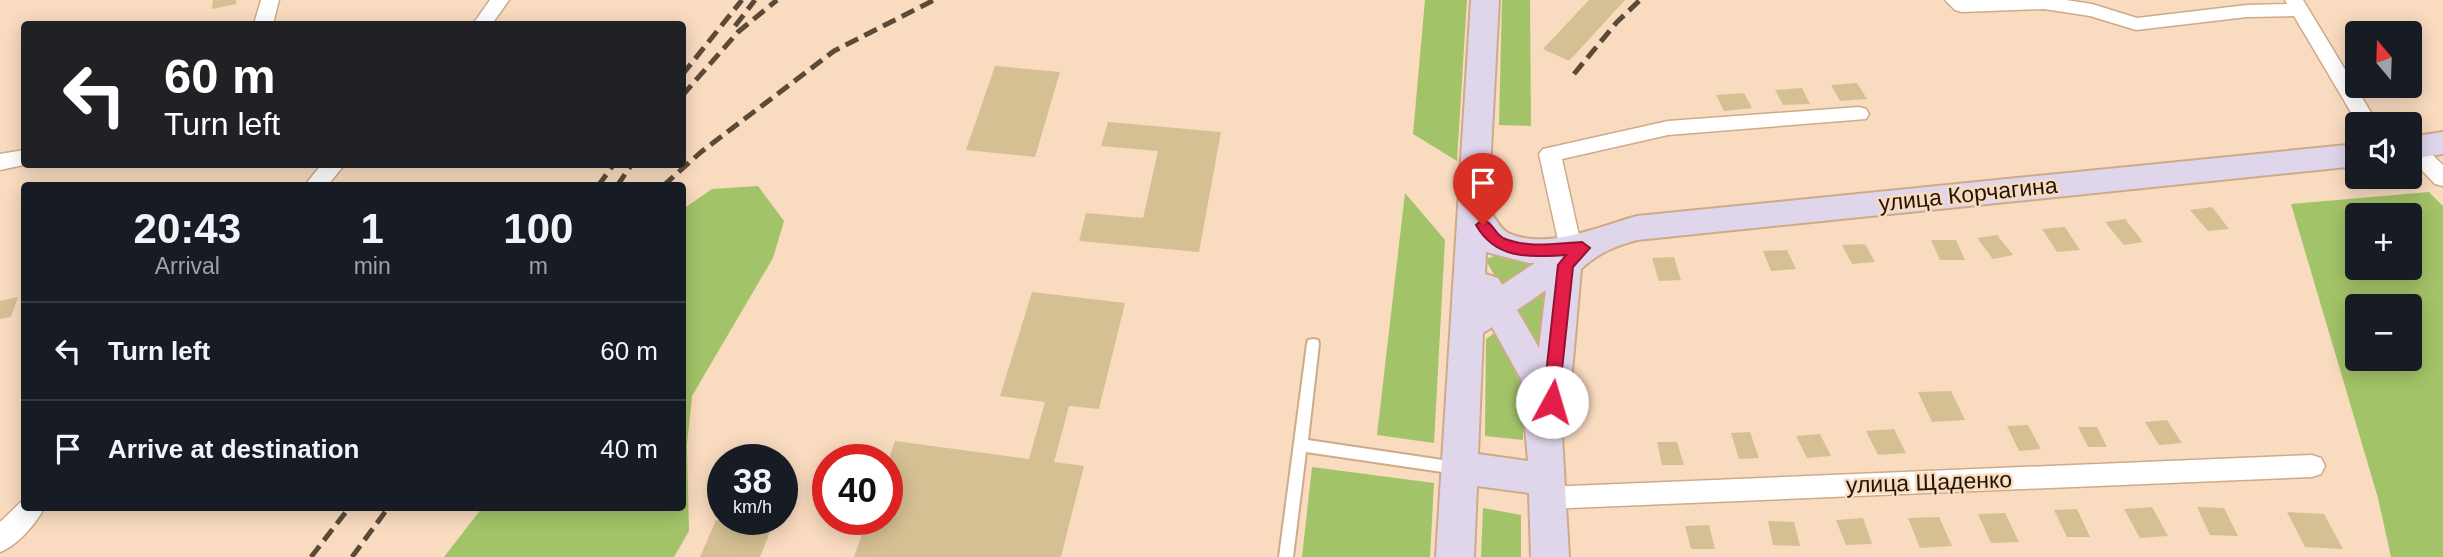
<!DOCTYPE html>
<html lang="en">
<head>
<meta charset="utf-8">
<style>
  body { margin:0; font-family:Helvetica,sans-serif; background:#20242c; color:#f1f3f6; height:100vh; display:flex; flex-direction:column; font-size:26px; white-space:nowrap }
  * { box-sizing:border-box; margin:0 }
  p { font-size:23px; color:#9ea1a6 }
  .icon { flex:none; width:38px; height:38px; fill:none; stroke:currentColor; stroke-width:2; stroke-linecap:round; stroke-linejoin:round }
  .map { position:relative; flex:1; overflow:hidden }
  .details { position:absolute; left:21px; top:182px; width:665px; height:329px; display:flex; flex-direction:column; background:#171b24; border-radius:7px; box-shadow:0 4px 18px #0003 }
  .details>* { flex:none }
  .guide { position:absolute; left:21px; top:21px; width:665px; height:147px; border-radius:7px; box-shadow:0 4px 18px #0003; background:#202124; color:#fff; overflow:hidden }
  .needle { width:46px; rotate:341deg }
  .tools { position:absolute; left:2345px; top:21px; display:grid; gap:14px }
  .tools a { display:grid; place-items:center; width:77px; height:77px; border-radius:7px; background:#171b24; box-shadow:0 4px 18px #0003; font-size:35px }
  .speed { position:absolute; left:707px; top:444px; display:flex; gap:14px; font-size:35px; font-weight:700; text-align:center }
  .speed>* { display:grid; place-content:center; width:91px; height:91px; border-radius:50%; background:#171b24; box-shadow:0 4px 18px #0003; line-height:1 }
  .speed small { font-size:18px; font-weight:400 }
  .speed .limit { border:10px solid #d22; background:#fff; color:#111 }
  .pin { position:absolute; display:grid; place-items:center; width:60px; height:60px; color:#fff; margin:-72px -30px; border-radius:50% 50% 50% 0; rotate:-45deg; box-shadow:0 0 7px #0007 }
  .pin .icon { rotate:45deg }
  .me { position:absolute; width:77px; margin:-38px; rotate:6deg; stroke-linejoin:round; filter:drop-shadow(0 0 5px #0008) }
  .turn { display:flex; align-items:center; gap:24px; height:147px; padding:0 28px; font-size:32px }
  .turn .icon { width:91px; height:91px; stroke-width:2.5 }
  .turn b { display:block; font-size:49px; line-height:60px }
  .eta { display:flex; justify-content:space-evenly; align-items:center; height:119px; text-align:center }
  .eta b { font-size:42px; font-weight:800; line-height:49px }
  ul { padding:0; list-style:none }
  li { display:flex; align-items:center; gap:21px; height:98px; padding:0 28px; border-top:2px solid #363941 }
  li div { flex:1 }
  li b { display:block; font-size:26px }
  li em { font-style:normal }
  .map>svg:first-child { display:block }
</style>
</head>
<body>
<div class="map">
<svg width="2443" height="557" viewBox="0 0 2443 557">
  <rect width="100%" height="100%" fill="#f9dbbf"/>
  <!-- green -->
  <g fill="#a3c368" fill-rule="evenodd">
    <path d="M1425,0H1467L1457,161L1413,134Z"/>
    <path d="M1502,0H1530L1531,126L1499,125Z"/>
    <path d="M758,186L784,221L773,258L692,396L687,445L689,531L674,557H444L482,508H682L683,209L712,189Z"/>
    <path d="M2429,192L2443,206V557H2391L2378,498L2291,204ZM2410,215V268H2357V215ZM2410,306V359H2357V306Z"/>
    <path d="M1405,193L1445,240L1434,443L1377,435Z"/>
    <path d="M1498,255L1538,264L1500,285L1485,259Z"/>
    <path d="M1550,290L1543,366L1514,311L1543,291Z"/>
    <path d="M1499,330L1523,392V440L1485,436L1486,339Z"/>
    <path d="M1312,467L1434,483L1430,557H1302Z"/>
    <path d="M1483,508L1521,515V557H1481Z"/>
  </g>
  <!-- building -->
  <g fill="#d5c094">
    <path d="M213,0H236V4L212,9Z"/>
    <path d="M1589,0H1625L1569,61L1543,49Z"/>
    <path d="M995,66L1060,72L1035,157L966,150Z"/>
    <path d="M1857,83L1867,99L1840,101L1831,85Z"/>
    <path d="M1802,88L1810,104L1783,105L1775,90Z"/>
    <path d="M1744,93L1752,108L1724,111L1716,95Z"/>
    <path d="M1108,122L1221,132L1199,252L1079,241L1086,213L1143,218L1158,151L1101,146Z"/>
    <path d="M2212,207L2229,229L2208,231L2190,210Z"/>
    <path d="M2125,219L2143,242L2124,245L2105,222Z"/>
    <path d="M2065,227L2080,250L2057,252L2042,229Z"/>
    <path d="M1997,235L2013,255L1993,259L1977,238Z"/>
    <path d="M1931,240H1956L1965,260H1940Z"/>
    <path d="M1865,244L1875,262L1852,264L1842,245Z"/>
    <path d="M1787,250L1796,269L1771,271L1763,251Z"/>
    <path d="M1674,257L1681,280L1659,281L1652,258Z"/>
    <path d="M1032,292L1125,303L1099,409L1069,406L1054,462L1084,466L1061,557H854L867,520H887V464L895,441L1029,459L1045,402L1000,396Z"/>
    <path d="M18,297L11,317L0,319V301Z"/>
    <path d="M1951,391L1965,420L1932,422L1918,392Z"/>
    <path d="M2167,420L2182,443L2159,445L2145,422Z"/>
    <path d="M2028,425L2041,449L2019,451L2007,426Z"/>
    <path d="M2078,427H2097L2107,447H2088Z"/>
    <path d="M1894,429L1906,453L1878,455L1866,431Z"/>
    <path d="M1750,432L1759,458L1739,459L1731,433Z"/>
    <path d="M1820,434L1831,456L1807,458L1796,436Z"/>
    <path d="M1657,442H1677L1684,465H1662Z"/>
    <path d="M2152,507L2168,536L2140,538L2124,509Z"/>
    <path d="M2197,507L2224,508L2238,536L2210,535Z"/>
    <path d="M2077,509L2090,537H2067L2054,510Z"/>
    <path d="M2287,512L2324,514L2343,549L2305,547Z"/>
    <path d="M2005,513L2019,542L1991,543L1978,514Z"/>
    <path d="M1939,517L1952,546L1920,548L1908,518Z"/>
    <path d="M1863,518L1872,544L1846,545L1836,520Z"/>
    <path d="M716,520L772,527L760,557H700Z"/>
    <path d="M1768,521L1794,522L1800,546L1773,545Z"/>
    <path d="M1709,525L1715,549H1691L1685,526Z"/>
  </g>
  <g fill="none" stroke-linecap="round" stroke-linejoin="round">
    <!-- lane casing -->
    <g stroke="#cfaa88" stroke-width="4">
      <path id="lane" d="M1313,339L1318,340L1319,344L1308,440L1456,462L1461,464L1463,468L1461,472L1456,474L1306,452L1293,557H1279L1307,344L1308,340Z"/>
    </g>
    <!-- street casing -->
    <g stroke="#cfaa88" stroke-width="3">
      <g id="street">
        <path d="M261,0H279L273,24H254Z"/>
        <path d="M490,0H509L492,24H473Z"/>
        <path d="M1945,0H2066L2092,4L2137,18L2247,5L2287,4L2285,0H2303L2378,124H2358L2294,16L2247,17L2136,30L2090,16L2044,9L1962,12L1955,10Z"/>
        <path d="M1859,107L1866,109L1869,114L1866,119L1668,135L1562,159L1582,249L1579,255L1571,258L1563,255L1560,249L1539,154L1543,149L1668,121Z"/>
        <path d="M2410,140L2419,142L2443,165V186L2435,184L2410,158Z"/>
        <path d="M24,150V164H28L0,170V154Z"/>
        <path d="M322,164H345L327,186H304Z"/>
        <path d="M2312,455L2321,458L2325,466L2321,474L2312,477L1546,509L1537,506L1533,498L1537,490L1546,487Z"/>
        <path d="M24,499V508H44C36,524 17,546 0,552V522Z"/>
      </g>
    </g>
    <!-- secondary casing -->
    <g stroke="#cfaa88" stroke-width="4">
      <g id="secondary">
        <path d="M1471,0H1499L1488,207C1493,215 1500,229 1508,233C1546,251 1600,226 1637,216L2357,144V166L1637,240C1615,246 1598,253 1581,269L1569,406L1561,418L1569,557H1531L1529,493L1477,486L1474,557H1436ZM1486,252L1529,263H1535L1502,285L1498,278L1485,274ZM1546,290L1539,348L1517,310ZM1492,327L1521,379L1528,461L1478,454L1483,333Z"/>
        <path d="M2443,132V154L2410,159V137Z"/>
      </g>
    </g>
    <!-- lane -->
    <use href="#lane" fill="#fff" fill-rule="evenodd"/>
    <!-- street -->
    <use href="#street" fill="#fff" fill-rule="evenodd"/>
    <!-- secondary -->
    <use href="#secondary" fill="#e0d6ec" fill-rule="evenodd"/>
    <!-- rail -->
    <g stroke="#5b4a38" stroke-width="5" stroke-dasharray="14 7" stroke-linecap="butt">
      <path d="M735,26L755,0"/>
      <path d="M1574,74L1617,22L1640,0"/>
      <path d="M682,75L742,0"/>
      <path d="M682,96L738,32L777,0"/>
      <path d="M598,186L614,164"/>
      <path d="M617,186L632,164"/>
      <path d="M663,186L701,152L834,51L934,0"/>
      <path d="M311,557L349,508"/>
      <path d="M352,557L388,508"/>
    </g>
  </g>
  <!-- route -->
  <path fill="#e11d48" stroke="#92132f" stroke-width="2" d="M1483,219C1493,223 1495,234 1503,238C1528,249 1557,243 1582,242L1590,248L1573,267L1558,407H1546L1543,402L1558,265L1566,255C1529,257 1496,260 1476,225Z"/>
  <g text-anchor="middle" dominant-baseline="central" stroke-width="5" stroke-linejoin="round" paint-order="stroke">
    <!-- street labels -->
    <g font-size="23" fill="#221507" stroke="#f9dbbf">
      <text transform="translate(1968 194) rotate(-6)">улица Корчагина</text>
      <text transform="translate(1929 482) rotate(-2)">улица Щаденко</text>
    </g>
  </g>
</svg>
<div class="tools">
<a><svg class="needle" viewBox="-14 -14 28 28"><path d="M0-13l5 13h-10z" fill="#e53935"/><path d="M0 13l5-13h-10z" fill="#9ea1a6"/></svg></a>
<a><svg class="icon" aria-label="sound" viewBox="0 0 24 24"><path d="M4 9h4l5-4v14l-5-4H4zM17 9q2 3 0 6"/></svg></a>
<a>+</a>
<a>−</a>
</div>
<div class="speed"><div>38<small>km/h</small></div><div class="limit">40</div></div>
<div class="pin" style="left:1483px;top:225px;background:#d93025"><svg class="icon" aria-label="arrive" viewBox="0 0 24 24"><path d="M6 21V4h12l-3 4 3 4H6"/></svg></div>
<svg class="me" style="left:1552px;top:402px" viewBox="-20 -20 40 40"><circle r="19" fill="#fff"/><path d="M0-13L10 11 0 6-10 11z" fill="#e11d48"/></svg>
<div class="guide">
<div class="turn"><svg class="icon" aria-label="left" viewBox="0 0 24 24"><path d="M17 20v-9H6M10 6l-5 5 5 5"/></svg><div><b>60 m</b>Turn left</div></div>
</div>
<section class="details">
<div class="eta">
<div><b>20:43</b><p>Arrival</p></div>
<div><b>1</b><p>min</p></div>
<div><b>100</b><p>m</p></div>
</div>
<ul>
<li><svg class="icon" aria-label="left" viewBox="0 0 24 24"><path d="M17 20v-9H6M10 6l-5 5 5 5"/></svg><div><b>Turn left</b></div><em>60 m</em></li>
<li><svg class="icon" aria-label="arrive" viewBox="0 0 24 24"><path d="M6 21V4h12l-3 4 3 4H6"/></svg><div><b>Arrive at destination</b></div><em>40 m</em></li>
</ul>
</section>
</div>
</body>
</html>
